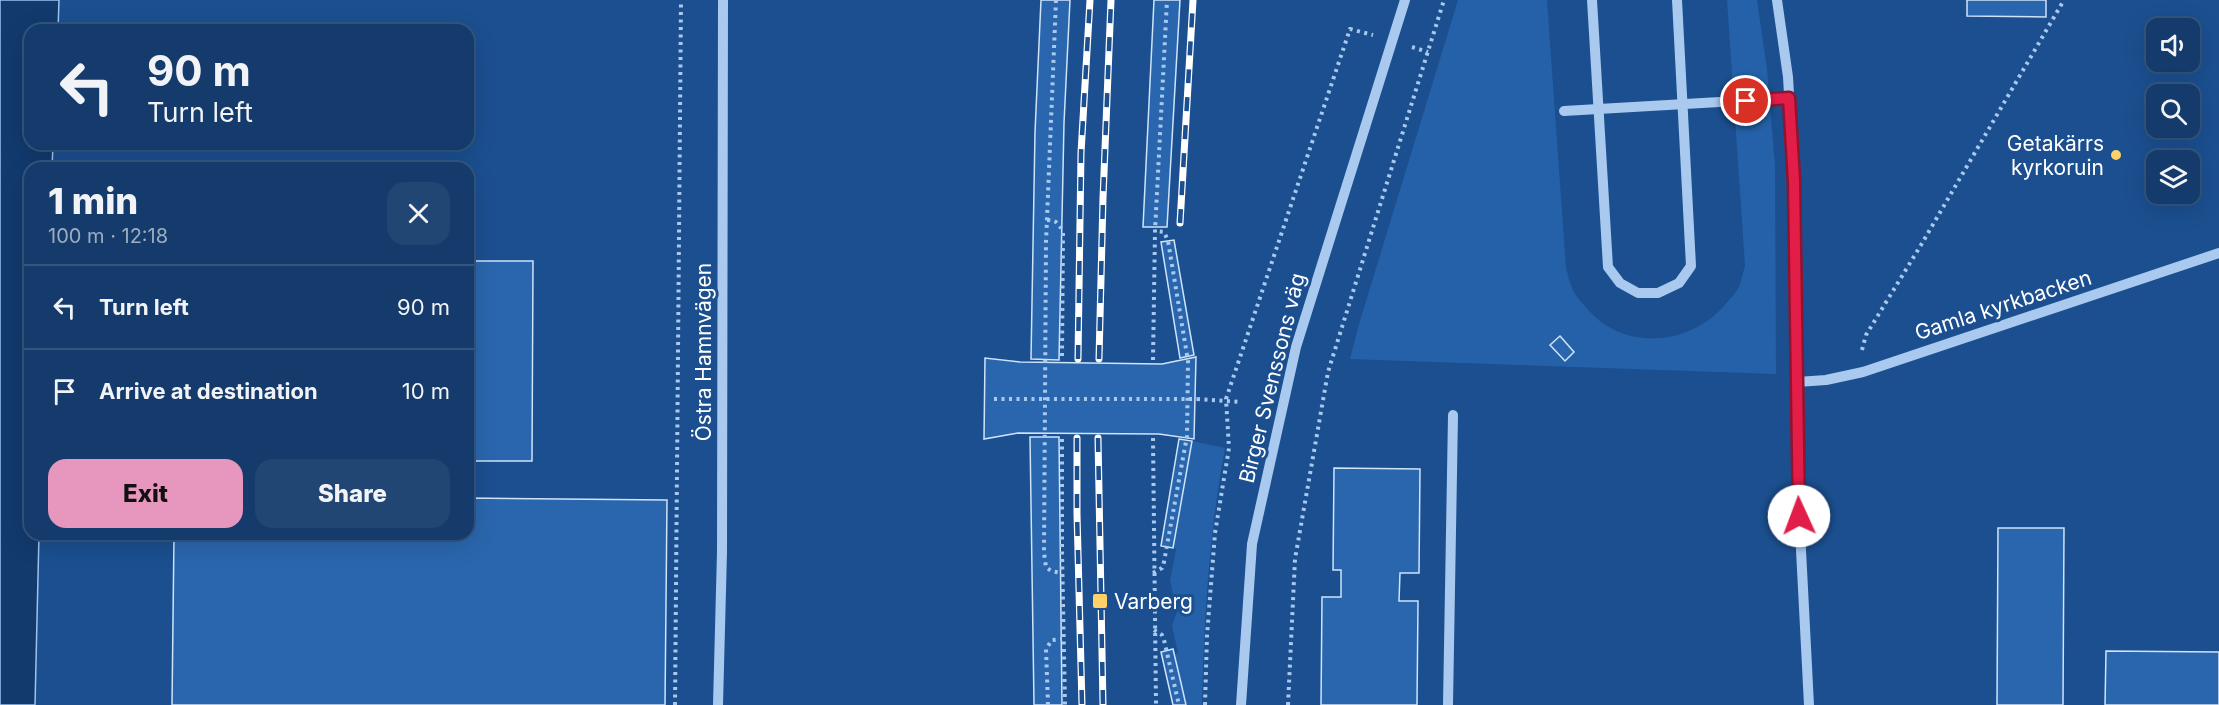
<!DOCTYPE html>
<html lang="en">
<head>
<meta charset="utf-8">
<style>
  body { margin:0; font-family:Inter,sans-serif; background:#214673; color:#f1f3f6; height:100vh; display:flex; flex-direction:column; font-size:22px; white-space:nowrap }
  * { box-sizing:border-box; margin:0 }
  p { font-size:20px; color:#9dadc1 }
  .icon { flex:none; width:33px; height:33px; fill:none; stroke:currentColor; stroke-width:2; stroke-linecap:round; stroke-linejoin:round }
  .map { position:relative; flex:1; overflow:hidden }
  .details { position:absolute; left:24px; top:162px; width:450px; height:378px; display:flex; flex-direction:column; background:#143b6b; border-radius:18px; box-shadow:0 6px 24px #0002,0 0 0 2px #33557e }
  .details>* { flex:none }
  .top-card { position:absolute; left:24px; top:24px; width:450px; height:126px; border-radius:18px; box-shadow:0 6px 24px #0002,0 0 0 2px #33557e; background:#143b6b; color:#f1f3f6; overflow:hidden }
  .buttons { position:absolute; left:2146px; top:18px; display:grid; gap:12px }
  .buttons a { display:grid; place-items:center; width:54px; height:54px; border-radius:12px; background:#143b6b; box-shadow:0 6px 24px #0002,0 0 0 2px #33557e; font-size:30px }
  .pin { position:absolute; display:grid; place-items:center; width:51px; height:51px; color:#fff; margin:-26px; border:3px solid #fff; border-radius:50%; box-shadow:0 2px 6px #0007 }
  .me { position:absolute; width:66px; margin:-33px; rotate:358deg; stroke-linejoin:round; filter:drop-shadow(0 0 4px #0008) }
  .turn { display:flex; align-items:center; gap:21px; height:126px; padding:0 24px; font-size:27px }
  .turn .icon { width:78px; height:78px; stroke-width:2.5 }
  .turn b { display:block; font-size:42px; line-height:51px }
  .round { display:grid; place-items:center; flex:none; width:63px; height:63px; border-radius:18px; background:#214673 }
  .summary { display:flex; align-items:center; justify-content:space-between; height:102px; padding:0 24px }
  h1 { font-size:36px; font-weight:800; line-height:45px }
  .action { display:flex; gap:12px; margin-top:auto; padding:12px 24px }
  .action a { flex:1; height:69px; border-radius:18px; background:#e797bd; color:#111; font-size:24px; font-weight:800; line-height:69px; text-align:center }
  .action a+a { background:#214673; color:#f1f3f6 }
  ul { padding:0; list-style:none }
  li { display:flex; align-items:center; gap:18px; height:84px; padding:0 24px; border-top:2px solid #33557e }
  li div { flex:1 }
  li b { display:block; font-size:22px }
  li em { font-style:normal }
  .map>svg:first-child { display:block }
</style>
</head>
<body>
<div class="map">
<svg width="2219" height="705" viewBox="0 0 2219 705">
  <rect width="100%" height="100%" fill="#1b4f8f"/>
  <!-- green -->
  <g fill="#2461a8">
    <path d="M1458,0H1547L1566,268C1568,275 1570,284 1573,290C1577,298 1584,305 1590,312C1627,351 1689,345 1724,306C1730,299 1737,292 1740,284C1742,278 1743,272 1745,266L1727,0H1757L1767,69L1775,165L1776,374L1350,359L1359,324Z"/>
    <path d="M1192,441L1225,448C1209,533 1204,619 1202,705H1186L1175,654L1178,653L1172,626L1177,612L1170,581L1176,549L1173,548Z"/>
  </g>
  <!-- water -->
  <path fill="#123a6d" stroke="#9cc4f0" stroke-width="1.5" d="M0,0H59L58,30H30V144H53L52,168H30V534H39L35,705H0Z"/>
  <!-- building -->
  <g fill="#2a66ad" stroke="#cfe3fa" stroke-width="1.5">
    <path d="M1041,0H1070L1064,123L1059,360L1031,359L1035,132Z"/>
    <path d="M1154,0H1180L1167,227H1143Z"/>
    <path d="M1967,0H2046V17L1967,16Z"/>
    <path d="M1174,240L1194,355L1180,358L1161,242Z"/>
    <path d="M468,261H533L532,461H468Z"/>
    <path d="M1560,336L1574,352L1565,361L1550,345Z"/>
    <path d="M1196,357L1194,439L1159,434L1018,433L984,439L985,358L1020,362L1162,364Z"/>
    <path d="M1030,437H1059L1062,705H1034Z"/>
    <path d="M1179,439L1192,441L1173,548L1161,546Z"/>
    <path d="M1334,468L1420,469L1419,573H1400L1399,601H1418L1417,705H1321L1322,597H1341V570H1333Z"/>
    <path d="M468,498L667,500L665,705H172L174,534H468Z"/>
    <path d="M1998,528H2064L2063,705H1997Z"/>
    <path d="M1173,649L1181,683L1186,705H1173L1161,652Z"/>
    <path d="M2106,651L2219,652V705H2105Z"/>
  </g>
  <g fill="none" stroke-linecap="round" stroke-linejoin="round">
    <!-- path -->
    <g stroke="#a9c9ee" stroke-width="4" stroke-dasharray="3 4.5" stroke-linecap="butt">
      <path d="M1056,0L1046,242L1044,553L1046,567L1051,571L1062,573"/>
      <path d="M1412,47L1428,52"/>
      <path d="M1047,220C1057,220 1059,224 1063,232L1062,357"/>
      <path d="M1862,350L1866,335L1921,245L2064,0"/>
      <path d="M1153,360L1155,231L1167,0"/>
      <path d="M1197,399L1241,402"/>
      <path d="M1153,438L1156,705"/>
      <path d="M1062,439V551L1065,705"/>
      <path d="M1153,573L1162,568L1164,562L1187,436L1188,361L1168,241L1164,232L1155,231"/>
      <path d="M1154,630L1162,635L1164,640L1179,705"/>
      <path d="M675,705L681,0"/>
      <path d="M1048,705L1046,649L1052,640L1062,639"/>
      <path d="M1205,705L1207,636L1215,533L1229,448L1226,399L1350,29L1373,35"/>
      <path d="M1288,705L1295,559L1328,372L1444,0"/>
    </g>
    <!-- minor -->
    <g stroke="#a9c9ee" stroke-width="10">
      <path d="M1592,0L1608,267L1620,283L1638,293H1658L1679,283L1691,266L1677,0"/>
      <path d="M1777,0L1788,77L1794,181L1798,492L1809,705"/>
      <path d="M1564,111L1789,98"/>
      <path d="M1797,382L1826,380L1863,372L2219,253"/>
      <path d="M718,705L722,552L723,0"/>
      <path d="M1241,705L1252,544L1296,347L1405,0"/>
      <path d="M1448,705L1453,415"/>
    </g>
    <!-- rail casing -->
    <g stroke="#fff" stroke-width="7">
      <g id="rail">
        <path d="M1180,223L1193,0"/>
        <path d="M1078,359L1081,153L1090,0"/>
        <path d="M1099,359L1103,198L1111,0"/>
        <path d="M1077,438V514L1082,705"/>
        <path d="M1098,438L1103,705"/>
      </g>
    </g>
    <!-- rail -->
    <use href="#rail" stroke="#1b4f8f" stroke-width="4.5" stroke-dasharray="14" stroke-linecap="butt"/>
    <!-- path-bridge -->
    <path stroke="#a9c9ee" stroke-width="4" stroke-dasharray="3 4.5" stroke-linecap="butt" d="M994,399H1197"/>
  </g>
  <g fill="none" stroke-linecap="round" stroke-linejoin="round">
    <!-- route casing -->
    <g stroke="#92132f" stroke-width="15">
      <path id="route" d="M1746,101L1789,98L1794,181L1799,516"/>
    </g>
    <!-- route -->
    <use href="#route" stroke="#e11d48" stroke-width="10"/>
  </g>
  <!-- markers -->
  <g fill="#ffd166" stroke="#1b4f8f" stroke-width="2">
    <circle cx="2116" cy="155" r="6"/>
    <rect x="1092" y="593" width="16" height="16" rx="3"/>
  </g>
  <g text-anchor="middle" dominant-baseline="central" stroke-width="6" stroke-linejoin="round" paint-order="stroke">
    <!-- poi labels -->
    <g font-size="21" fill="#fff" stroke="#1b4f8f" text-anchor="end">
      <text x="2104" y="143">Getakärrs<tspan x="2104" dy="24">kyrkoruin</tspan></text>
      <text x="1114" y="601" text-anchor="start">Varberg</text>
    </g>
    <!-- street labels -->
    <g font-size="21" fill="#fff" stroke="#1b4f8f">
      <text transform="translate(2003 305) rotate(-18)">Gamla kyrkbacken</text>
      <text transform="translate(703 352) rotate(-90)">Östra Hamnvägen</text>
      <text transform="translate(1272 378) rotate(-76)">Birger Svenssons väg</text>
    </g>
  </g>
</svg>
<div class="buttons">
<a><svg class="icon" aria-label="sound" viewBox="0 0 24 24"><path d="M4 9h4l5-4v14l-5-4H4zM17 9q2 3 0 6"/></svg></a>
<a><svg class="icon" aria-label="search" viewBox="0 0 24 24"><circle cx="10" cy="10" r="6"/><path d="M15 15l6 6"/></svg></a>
<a><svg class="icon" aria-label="layers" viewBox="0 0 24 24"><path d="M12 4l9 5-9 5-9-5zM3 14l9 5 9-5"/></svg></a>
</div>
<div class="pin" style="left:1746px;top:101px;background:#d93025"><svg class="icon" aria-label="arrive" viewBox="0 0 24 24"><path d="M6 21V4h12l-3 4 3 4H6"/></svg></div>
<svg class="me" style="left:1799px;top:516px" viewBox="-20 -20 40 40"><circle r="19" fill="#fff"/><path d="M0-13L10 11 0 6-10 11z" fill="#e11d48"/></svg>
<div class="top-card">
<div class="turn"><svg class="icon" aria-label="left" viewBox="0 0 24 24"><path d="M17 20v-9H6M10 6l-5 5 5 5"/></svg><div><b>90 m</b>Turn left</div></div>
</div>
<section class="details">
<div class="summary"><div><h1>1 min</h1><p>100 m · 12:18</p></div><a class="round"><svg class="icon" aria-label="close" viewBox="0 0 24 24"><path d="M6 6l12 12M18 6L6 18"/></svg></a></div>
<ul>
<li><svg class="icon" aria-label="left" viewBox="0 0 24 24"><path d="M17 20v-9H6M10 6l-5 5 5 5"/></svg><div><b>Turn left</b></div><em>90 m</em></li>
<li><svg class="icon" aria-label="arrive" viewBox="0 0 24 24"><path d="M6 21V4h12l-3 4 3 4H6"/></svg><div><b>Arrive at destination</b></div><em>10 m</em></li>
</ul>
<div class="action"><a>Exit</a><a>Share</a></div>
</section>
</div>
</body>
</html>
